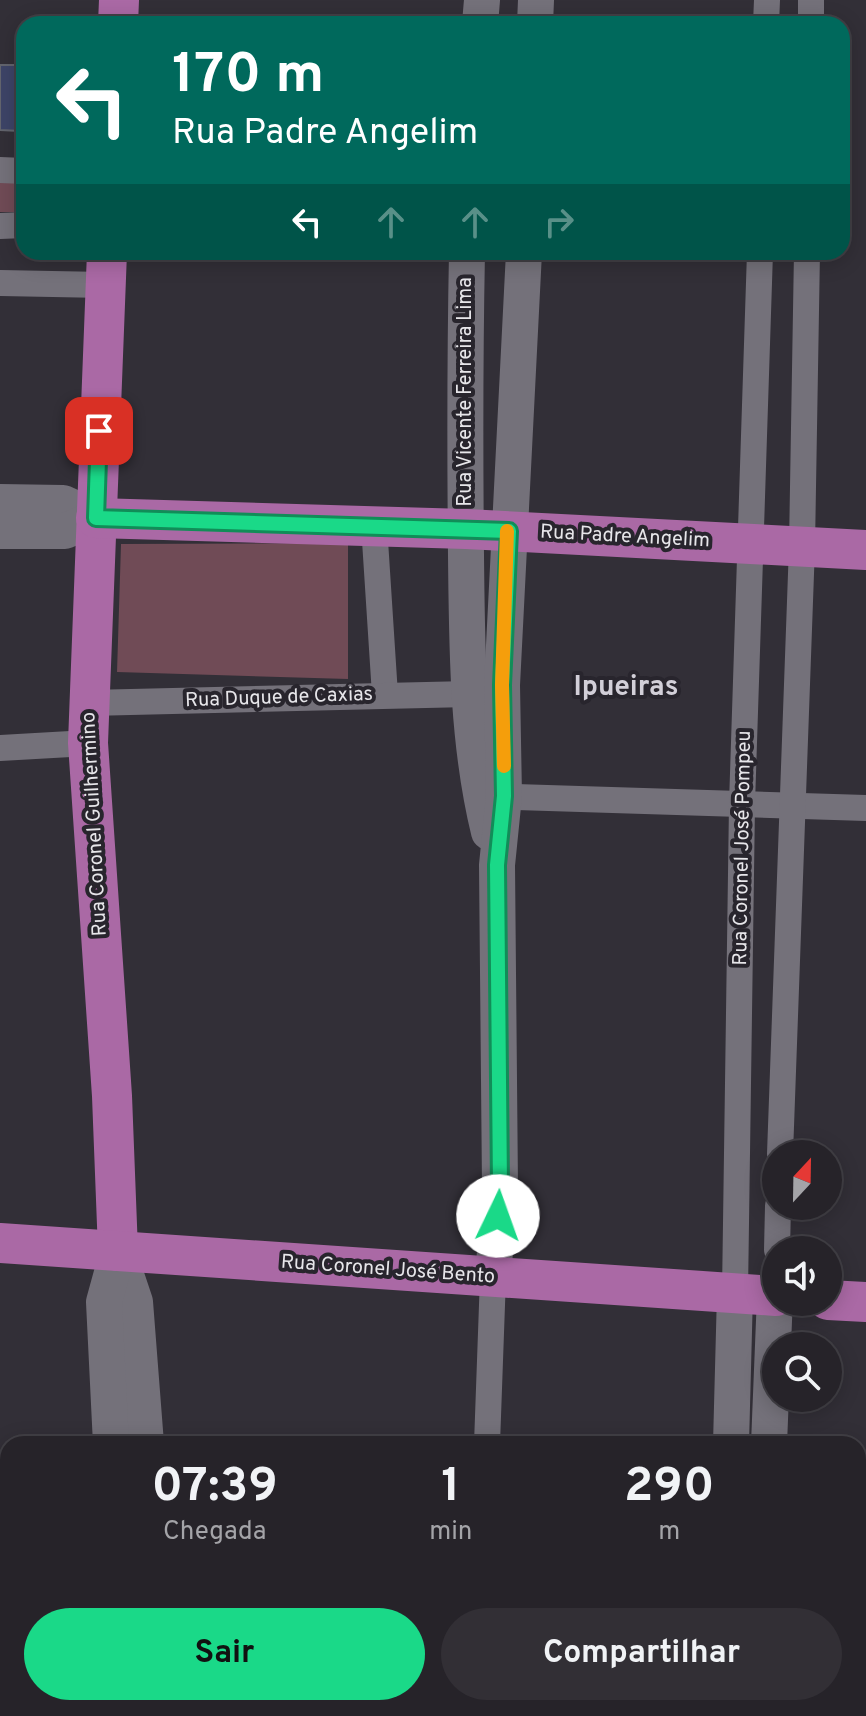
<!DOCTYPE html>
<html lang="pt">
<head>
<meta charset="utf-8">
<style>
  body { margin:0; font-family:Overpass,sans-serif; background:#322f35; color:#f1f3f6; height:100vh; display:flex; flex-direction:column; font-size:30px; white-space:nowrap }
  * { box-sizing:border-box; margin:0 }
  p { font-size:26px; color:#a4a4a8 }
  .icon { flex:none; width:44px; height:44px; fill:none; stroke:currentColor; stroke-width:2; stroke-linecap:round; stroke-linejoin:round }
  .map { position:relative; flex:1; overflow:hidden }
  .panel { position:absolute; left:0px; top:1436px; width:866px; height:280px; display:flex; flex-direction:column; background:#262329; border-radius:24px 24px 0 0; box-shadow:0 4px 20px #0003,0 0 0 2px #424046 }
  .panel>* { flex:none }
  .banner { position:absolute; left:16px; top:16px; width:834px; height:244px; border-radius:24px; box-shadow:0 4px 20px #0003,0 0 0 2px #424046; background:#00695c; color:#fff; overflow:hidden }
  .needle { width:52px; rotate:22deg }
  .buttons { position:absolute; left:762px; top:1140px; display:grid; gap:16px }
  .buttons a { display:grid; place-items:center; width:80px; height:80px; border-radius:50%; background:#262329; box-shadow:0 4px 20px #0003,0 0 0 2px #424046; font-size:40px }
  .pin { position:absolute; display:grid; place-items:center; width:68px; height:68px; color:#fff; margin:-34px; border-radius:16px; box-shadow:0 4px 12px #0006 }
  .me { position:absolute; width:88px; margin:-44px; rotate:3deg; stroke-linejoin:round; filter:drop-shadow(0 0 6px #0008) }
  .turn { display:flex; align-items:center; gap:28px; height:168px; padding:0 24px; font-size:36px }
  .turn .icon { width:104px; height:104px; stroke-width:2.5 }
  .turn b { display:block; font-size:56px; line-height:68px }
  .lanes { display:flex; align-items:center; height:76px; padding:0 24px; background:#0003; justify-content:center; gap:40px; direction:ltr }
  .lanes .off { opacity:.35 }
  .eta { display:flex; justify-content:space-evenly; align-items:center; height:136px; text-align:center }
  .eta b { font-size:48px; font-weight:700; line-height:56px }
  .cta { display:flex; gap:16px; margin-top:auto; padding:16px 24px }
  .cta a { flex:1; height:92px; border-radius:48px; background:#1ad988; color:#111; font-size:32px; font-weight:700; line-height:92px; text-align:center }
  .cta a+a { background:#322f35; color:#f1f3f6 }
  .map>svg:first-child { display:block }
</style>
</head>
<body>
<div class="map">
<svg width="866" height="1716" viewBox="0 0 866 1716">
  <rect width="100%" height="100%" fill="#322f37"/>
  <!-- green -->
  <g fill="#704b56">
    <rect x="0" y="179" width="24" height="33"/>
    <path d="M348,543V679L117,672L121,544Z"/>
  </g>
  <!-- building -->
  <path fill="#3d4467" stroke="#62646d" stroke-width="2" d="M23,32L24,33V159H20V131L0,130V65H16Z"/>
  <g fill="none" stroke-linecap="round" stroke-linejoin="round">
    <!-- street -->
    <g stroke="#74717a" stroke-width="26">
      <path d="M766,24L767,0"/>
      <path d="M811,24V0"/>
      <path d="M0,170L24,171"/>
      <path d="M0,226L24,225"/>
      <path d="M0,283L105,285"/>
      <path d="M374,525L385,695"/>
      <path d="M89,703L469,694"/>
      <path d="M0,748L88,743"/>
      <path d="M488,796L866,808"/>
      <path d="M780,1154L802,546L807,252"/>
      <path d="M777,1250L778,1206"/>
      <path d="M735,1293L742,804L760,252"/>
      <path d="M487,1444L493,1277"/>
      <path d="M0,1638L8,1639"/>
      <path d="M858,1676H866"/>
      <path d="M858,1697H866"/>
      <path d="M479,1716V1708"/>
    </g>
    <!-- secondary -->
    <g stroke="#74717a" stroke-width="36">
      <path d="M480,24L482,0"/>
      <path d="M535,24L536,0"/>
      <path d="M467,252C465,353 465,454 466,555C467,648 467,742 489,832"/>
      <path d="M0,502L63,503L96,518"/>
      <path d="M0,531H65L96,518"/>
      <path d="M118,1251L135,1302L146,1444"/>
      <path d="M493,1277L500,1187L497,865L504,796L502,685L524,252"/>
      <path d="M111,1444L104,1302L118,1251"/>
      <path d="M731,1444L735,1293"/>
      <path d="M769,1444L775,1296"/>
      <path d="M126,1708V1716"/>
      <path d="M723,1716L724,1708"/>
      <path d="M759,1716V1708"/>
    </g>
    <!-- primary -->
    <g stroke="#aa69a5" stroke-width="40">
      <path d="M118,24L119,0"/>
      <path d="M107,252L88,743L112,1096L118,1251"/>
      <path d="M96,518L466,529L866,550"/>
      <path d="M0,1243L776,1296"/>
      <path d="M828,1300L866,1302"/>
    </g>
  </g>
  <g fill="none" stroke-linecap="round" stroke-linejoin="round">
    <!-- route casing -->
    <g stroke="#118d58" stroke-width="20">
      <path id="route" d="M99,431L96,518L509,531L502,685L504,796L497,865L500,1187L498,1216"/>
    </g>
    <!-- route -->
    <use href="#route" stroke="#1ad988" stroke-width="14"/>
    <!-- slow -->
    <path stroke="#f59e0b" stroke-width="14" d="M504,766L502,685L507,531"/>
  </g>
  <g text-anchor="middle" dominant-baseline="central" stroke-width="8" stroke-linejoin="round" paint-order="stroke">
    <!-- street labels -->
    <g font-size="20" fill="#e7e6ea" stroke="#28252d">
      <text transform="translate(466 392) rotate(-90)">Rua Vicente Ferreira Lima</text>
      <text transform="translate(625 537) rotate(3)">Rua Padre Angelim</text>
      <text transform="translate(279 698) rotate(-2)">Rua Duque de Caxias</text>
      <text transform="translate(95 824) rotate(-93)">Rua Coronel Guilhermino</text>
      <text transform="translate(743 848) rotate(-89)">Rua Coronel José Pompeu</text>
      <text transform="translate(388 1270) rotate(4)">Rua Coronel José Bento</text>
    </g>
    <!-- district labels -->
    <g font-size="28" font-weight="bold" fill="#d2cfd8" stroke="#28252d">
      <text x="626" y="688">Ipueiras</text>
    </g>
  </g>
</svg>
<div class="buttons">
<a><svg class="needle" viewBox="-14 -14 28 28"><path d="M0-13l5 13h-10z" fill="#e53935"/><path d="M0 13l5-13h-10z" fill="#a4a4a8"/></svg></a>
<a><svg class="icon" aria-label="sound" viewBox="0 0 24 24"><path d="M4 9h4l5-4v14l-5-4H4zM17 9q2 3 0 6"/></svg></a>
<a><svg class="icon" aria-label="search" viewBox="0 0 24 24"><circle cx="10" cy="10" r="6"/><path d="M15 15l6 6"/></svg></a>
</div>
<div class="pin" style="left:99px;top:431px;background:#d93025"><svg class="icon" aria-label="arrive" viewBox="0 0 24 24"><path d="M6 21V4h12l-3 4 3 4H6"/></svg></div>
<svg class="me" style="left:498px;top:1216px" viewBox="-20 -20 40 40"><circle r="19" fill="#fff"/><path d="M0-13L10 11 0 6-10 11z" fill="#1ad988"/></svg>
<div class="banner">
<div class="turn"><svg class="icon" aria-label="left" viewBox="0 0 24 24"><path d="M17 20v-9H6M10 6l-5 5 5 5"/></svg><div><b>170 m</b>Rua Padre Angelim</div></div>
<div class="lanes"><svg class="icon" aria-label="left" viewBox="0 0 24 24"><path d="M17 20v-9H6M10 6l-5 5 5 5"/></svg><svg class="icon off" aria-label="ahead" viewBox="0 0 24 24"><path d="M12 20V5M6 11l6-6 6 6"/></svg><svg class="icon off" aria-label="ahead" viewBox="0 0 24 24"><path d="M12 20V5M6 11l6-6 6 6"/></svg><svg class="icon off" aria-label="right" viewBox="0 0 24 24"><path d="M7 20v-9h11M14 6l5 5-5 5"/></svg></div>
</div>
<section class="panel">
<div class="eta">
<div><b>07:39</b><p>Chegada</p></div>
<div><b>1</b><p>min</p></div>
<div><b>290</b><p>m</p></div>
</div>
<div class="cta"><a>Sair</a><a>Compartilhar</a></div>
</section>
</div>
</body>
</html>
